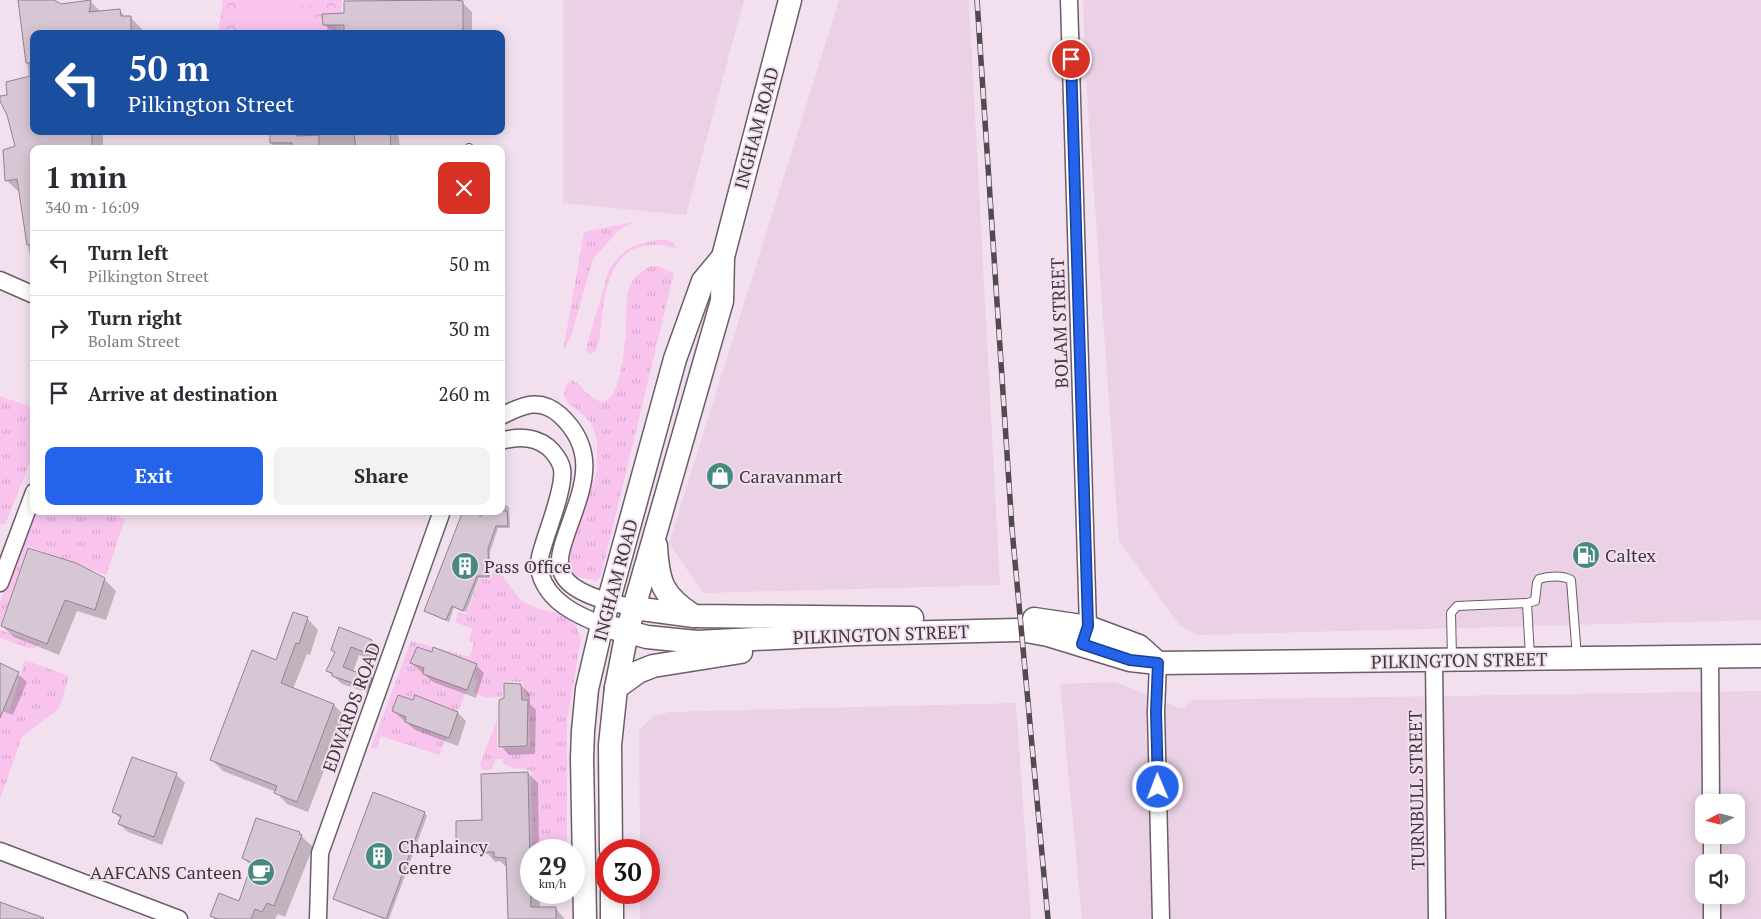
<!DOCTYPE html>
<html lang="en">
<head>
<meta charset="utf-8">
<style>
  body { margin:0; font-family:"PT Serif",serif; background:#f2f2f3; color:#2b2b33; height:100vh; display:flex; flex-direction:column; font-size:19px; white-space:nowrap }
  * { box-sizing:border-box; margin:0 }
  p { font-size:16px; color:#7c7c81 }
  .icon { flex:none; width:28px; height:28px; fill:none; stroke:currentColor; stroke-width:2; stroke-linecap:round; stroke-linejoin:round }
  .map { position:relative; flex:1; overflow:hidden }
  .side { position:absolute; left:30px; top:145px; width:475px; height:370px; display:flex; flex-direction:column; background:#fff; border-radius:10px; box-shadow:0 2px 12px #0003 }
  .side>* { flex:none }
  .hud { position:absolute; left:30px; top:30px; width:475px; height:105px; border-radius:10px; box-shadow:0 2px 12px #0003; background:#1a4fa0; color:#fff; overflow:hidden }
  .needle { width:32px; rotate:263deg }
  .buttons { position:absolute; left:1695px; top:794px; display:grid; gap:10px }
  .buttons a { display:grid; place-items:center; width:50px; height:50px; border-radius:10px; background:#fff; box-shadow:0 2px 12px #0003; font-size:25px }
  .speed { position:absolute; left:520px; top:839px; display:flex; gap:10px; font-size:25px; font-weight:700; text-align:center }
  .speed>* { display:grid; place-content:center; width:65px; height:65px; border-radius:50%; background:#fff; box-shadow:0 2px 12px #0003; line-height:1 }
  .speed small { font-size:12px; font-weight:400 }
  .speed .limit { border:8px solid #d22; background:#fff; color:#111 }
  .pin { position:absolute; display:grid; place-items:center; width:42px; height:42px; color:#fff; margin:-21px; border:2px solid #fff; border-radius:50%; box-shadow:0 1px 5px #0007 }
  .me { position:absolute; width:55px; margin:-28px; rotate:359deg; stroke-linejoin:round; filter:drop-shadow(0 0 4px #0008) }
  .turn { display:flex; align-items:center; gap:18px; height:105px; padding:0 15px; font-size:22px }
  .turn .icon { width:65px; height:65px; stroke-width:2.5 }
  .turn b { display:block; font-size:35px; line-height:42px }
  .round { display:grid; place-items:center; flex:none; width:52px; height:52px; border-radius:10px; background:#f2f2f3 }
  .overview { display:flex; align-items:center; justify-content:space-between; height:85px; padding:0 15px }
  h1 { font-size:30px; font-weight:800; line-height:38px }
  .button { display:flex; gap:10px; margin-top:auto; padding:10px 15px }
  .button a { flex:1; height:58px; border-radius:10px; background:#2563eb; color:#fff; font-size:20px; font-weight:800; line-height:58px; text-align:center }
  .button a+a { background:#f2f2f3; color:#2b2b33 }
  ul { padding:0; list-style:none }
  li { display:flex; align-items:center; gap:15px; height:65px; padding:0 15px; border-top:1px solid #e1e1e2 }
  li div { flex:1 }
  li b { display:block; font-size:19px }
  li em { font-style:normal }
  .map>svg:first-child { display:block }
</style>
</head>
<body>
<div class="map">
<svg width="1761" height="919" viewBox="0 0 1761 919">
  <defs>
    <pattern id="grass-tufts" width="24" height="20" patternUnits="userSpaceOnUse" patternTransform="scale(1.25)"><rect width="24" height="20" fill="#f8c4ee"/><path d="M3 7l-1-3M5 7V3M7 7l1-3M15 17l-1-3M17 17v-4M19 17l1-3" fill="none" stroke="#d6a9cd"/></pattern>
    <pattern id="park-crowns" width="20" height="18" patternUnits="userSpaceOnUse" patternTransform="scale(1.25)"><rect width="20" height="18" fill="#f8c4ee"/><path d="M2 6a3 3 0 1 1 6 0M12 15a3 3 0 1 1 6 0" fill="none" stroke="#d6a9cd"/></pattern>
  </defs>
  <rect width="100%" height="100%" fill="#f2e0ee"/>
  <!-- built -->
  <g fill="#ead1e5" fill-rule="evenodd">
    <path d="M563,0H744L686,215L563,203Z"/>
    <path d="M839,0H969L1000,585L703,593L669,543Z"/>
    <path d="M1083,0H1761V620L1197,635L1180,626L1119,541L1085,67Z"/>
    <path d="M1115,682L1182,709L1191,700L1761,691V919H1082L1060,684ZM1704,802H1736V835H1704ZM1704,862H1736V895H1704Z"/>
    <path d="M1016,703L1031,919H640V893L649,892V850H640L639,730L654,716L670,712Z"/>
  </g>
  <!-- grass -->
  <g fill="url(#grass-tufts)">
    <path d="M634,222L618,231L593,259L571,336L563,351L584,232Z"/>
    <path d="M658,240H667L674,243L676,248C667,246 657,244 649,245C602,251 604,308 599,343L596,350L593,353H589L586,350L587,345L609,270C625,247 631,245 658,240Z"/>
    <path d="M651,266H658L674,273L601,576L596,581L575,576C571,567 569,561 570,551L597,471V440L592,425L585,416L567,402L564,395L565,387L570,380C584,383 584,398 603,402C606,400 610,398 612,395C621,384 626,341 626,326C628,298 621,282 651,266Z"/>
    <path d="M0,396L34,408V452L5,525L0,524Z"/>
    <path d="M34,510L104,511L125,519L106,575L28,546L0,626V602Z"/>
    <path d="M498,570L521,601L539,609L562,614L575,624L581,638L567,721V850H532L531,771L522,768L515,769L504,764L502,759H496L491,770H484L481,768L480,764L497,720V749L530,747L528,697H525L523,682L503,681L502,697L486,698L474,692L478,680L474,678L477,666L439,755L381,736L376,749L371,748L411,641L470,657L474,643L469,641L472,629L455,622L458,612L466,614L480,579H491L493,571Z"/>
    <path d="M0,630L41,644L32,649L0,638Z"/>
    <path d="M25,660L69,676L59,709L22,737L0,799V709L9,711Z"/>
    <path d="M533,893H566V897L533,898Z"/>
  </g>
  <!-- park -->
  <path fill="url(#park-crowns)" d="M223,0H342L341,34H218Z"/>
  <!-- pitch -->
  <g fill="#f8c4ee">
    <path d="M236,0H313V6L236,8Z"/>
    <path d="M315,10V34H237L238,13Z"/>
  </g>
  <!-- shadow -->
  <g fill="#0003">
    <path d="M19,0H51L61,5L90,1L101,12L119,10L126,18H131L142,29V34H34V131H103V149H34V258L29,253L20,191H18L6,180L16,147L9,114L0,99V97L9,96L29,78Z"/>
    <path d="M386,0H460L472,12V34H333L324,24L345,14L386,2Z"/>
    <path d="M272,131H398L400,149H272Z"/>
    <path d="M501,505H506L509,507L510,528H498L490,552V578H479L466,612L454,607L449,622L428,613L425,611L482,517L501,511Z"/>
    <path d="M104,579L116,591L106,620L77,611L59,655L14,637L2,626Z"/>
    <path d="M307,618L318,630L310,655L307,654L293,689L334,705L345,716L308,812L287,804L276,792L223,771L212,760Z"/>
    <path d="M371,641L379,649L375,661L359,655L353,672L371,679L380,688L377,696L342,684L328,671L336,653L333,650Z"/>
    <path d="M411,663L476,665L484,673L476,698L433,682Z"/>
    <path d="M0,665L18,674L27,682L13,715L0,710Z"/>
    <path d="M521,685L530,694V704L536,710L535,754L509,755L501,746L505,700Z"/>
    <path d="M416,697L458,713L466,721L458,746L415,730L393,711L414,702Z"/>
    <path d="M528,773L538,783L539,850H531V892H539L540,908H555L565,919H508L507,867L505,866L500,861L495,862L488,854H467L458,844L483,821Z"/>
    <path d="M176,774L185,783L162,845L128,832L119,824L121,819L114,812Z"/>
    <path d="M424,813L427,816L389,919H383L337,901L334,899Z"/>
    <path d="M299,834L313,847L285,917L278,914L275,919H215L212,916L240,902L252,866L243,858Z"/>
  </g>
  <!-- building -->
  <g fill="#d7c6d4" stroke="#938390">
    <path d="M18,0H54L61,4L91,0L89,12L120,9L121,16H131V34H34V63H26Z"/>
    <path d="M455,0L463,1V34H344V25H323L322,14L344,13V1Z"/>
    <path d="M34,75V131H92V149H34V244L27,245L17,179L5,181L3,150L15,146L7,115L0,101V96L7,95L6,82Z"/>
    <path d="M270,131H297V136L319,135V149H292V143H270Z"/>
    <path d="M363,131H390L391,149H356L354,134L363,133Z"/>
    <path d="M463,511H470L481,516L483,511H507L508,526H496L488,549L489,576H477L463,611L452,606L446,620L424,611Z"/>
    <path d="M28,548L76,563L105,578L95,610L65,600L47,644L1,626Z"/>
    <path d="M293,612L308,617L299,644L296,643L281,683L334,704L297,802L274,793L277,786L210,760L252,650L276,660Z"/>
    <path d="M339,627L372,640L367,653L351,647L343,667L372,678L368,688L332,676V673L326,671L335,652L331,650Z"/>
    <path d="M417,647L432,652L433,647L477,664L467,690L423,674L424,668L410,663Z"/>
    <path d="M0,663L19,672L0,718Z"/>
    <path d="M504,683L521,684L522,700H528L527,746L499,747V700L504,698Z"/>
    <path d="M398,695L413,700L415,695L458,712L449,738L405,722L406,717L392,711Z"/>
    <path d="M132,757L177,773L154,837L118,824L121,816L112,812Z"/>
    <path d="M528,772L531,907H556V919H508L506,858L494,857V852H484V845H456V821L482,820L481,774Z"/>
    <path d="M373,792L425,812L386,919L333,899Z"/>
    <path d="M256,818L300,832L299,834L302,835L274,906L267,903L262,912L255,909L251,919H218L210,916L219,893L239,901L252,863L242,858Z"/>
    <path d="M0,902L44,918L43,919H0Z"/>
  </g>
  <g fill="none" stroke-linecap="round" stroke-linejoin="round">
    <!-- lane casing -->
    <g stroke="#6c5d69" stroke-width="10">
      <g id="lane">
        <path d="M469,149V148"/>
        <path d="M1527,603L1535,601L1537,583L1539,579C1548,576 1563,575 1571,580L1577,657"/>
        <path d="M1452,658L1451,613L1457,606L1527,603L1530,657"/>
      </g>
    </g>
    <!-- street casing -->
    <g stroke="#6c5d69" stroke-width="19">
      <g id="street">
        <path d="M1069,0L1088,627L1084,637"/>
        <path d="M0,280L34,295"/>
        <path d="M501,416C523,405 540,397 560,415C602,454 580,493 565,538C561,550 557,563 563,575C573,595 614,603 634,608"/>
        <path d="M501,441C518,436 534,436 548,447C554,452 561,462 562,469C565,486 549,526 544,543C541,553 537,563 540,573C548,602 577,615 602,625"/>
        <path d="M0,583L34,492"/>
        <path d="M1710,658L1711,802"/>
        <path d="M1434,661L1437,919"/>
        <path d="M1158,663L1156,712L1161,919"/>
        <path d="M1712,835V862"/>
        <path d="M0,851L179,919"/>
        <path d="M1712,895V919"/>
        <path d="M318,919L320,853L442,511"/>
      </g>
    </g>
    <!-- secondary casing -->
    <g stroke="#6c5d69" stroke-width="25">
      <g id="secondary">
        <path d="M656,546C658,582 662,596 694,616"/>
        <path d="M634,608L694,616L912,618"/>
        <path d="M1034,619L1088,627L1139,646L1158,663"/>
        <path d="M602,625L647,637L697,642L854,634L1021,630L1048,635L1130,660L1158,663L1761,656"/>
        <path d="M616,688L638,672L653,666L741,652"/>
        <path d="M611,850L610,745L616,688L627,632L722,301L723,257L790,0"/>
        <path d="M612,892V919"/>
        <path d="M585,919L582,758L583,731L587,689L602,625L675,359L703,281L723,257"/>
      </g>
    </g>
    <!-- lane -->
    <use href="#lane" stroke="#fff" stroke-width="8"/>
    <!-- street -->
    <use href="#street" stroke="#fff" stroke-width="16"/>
    <!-- secondary -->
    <use href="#secondary" stroke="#fff" stroke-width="22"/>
    <!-- rail casing -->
    <g stroke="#524a51" stroke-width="5.5">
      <path id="rail" d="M977,0L1012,529L1048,919"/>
    </g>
    <!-- rail -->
    <use href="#rail" stroke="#f2e0ee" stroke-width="4" stroke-dasharray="11" stroke-linecap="butt"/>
  </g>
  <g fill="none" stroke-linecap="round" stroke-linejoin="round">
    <!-- route casing -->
    <g stroke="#184099" stroke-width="12">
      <path id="route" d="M1071,59L1088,626L1082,644L1130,660L1158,663L1156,712L1158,787"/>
    </g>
    <!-- route -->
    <use href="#route" stroke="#2563eb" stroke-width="9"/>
  </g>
  <!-- icons -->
  <defs>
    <g id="shop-disc" transform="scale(1.4375)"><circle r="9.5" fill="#468a7f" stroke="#f2e0ee"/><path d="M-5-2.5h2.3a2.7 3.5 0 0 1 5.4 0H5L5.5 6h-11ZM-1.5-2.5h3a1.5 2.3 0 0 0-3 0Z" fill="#fff"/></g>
    <g id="fuel-disc" transform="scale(1.4375)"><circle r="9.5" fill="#468a7f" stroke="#f2e0ee"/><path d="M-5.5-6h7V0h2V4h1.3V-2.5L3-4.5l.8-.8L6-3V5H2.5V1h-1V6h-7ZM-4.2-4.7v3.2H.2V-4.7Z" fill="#fff"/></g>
    <g id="building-disc" transform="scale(1.4375)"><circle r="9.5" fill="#468a7f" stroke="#f2e0ee"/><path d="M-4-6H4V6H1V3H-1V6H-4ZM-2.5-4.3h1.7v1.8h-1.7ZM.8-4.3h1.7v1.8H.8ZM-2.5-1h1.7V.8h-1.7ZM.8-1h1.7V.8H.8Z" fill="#fff"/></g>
    <g id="cafe-disc" transform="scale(1.4375)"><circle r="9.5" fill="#468a7f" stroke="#f2e0ee"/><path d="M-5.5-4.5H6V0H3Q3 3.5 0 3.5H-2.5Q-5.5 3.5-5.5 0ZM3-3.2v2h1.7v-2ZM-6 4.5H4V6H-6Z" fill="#fff"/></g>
  </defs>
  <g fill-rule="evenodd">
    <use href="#shop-disc" x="720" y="476"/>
    <use href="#fuel-disc" x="1586" y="555"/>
    <use href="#building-disc" x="465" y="566"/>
    <use href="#building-disc" x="379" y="856"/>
    <use href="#cafe-disc" x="261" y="872"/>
  </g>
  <g text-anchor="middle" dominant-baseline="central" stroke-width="4" stroke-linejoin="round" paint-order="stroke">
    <!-- street labels -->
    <g font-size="18" fill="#3e373d" stroke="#f2e0ee">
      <text transform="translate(756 128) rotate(-75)">INGHAM ROAD</text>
      <text transform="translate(1059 323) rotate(-92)">BOLAM STREET</text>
      <text transform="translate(615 580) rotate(-75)">INGHAM ROAD</text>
      <text transform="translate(881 634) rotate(-2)">PILKINGTON STREET</text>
      <text transform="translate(1459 660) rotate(-1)">PILKINGTON STREET</text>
      <text transform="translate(351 707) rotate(-70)">EDWARDS ROAD</text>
      <text transform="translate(1416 790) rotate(-91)">TURNBULL STREET</text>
    </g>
    <!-- poi labels -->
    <g font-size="18" fill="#3e373d" stroke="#f2e0ee" text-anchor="start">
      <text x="739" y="476">Caravanmart</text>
      <text x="1605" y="555">Caltex</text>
      <text x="484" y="566">Pass Office</text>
      <text x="398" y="846">Chaplaincy<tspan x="398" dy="21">Centre</tspan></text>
      <text x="242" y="872" text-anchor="end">AAFCANS Canteen</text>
    </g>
  </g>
</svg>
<div class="buttons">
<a><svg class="needle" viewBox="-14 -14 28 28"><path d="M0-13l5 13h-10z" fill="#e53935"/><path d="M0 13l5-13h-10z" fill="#7c7c81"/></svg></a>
<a><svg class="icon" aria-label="sound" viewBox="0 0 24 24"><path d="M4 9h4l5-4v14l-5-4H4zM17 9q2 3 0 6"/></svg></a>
</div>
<div class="speed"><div>29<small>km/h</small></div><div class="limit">30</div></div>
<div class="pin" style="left:1071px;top:59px;background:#d93025"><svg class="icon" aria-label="arrive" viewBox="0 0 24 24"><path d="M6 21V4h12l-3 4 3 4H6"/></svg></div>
<svg class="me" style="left:1158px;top:787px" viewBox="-20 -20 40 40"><circle r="17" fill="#2563eb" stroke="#fff" stroke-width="3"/><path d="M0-11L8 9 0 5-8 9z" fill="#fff"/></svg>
<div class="hud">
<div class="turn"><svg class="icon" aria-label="left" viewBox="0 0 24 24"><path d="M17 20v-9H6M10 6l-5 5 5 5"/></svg><div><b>50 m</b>Pilkington Street</div></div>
</div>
<section class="side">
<div class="overview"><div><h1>1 min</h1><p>340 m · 16:09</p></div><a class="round" style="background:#d93025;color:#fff"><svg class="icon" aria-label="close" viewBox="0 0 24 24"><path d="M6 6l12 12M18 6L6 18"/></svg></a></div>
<ul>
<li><svg class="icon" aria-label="left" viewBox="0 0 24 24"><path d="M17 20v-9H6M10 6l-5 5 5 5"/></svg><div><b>Turn left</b><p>Pilkington Street</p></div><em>50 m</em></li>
<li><svg class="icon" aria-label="right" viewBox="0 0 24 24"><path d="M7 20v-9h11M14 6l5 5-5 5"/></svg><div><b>Turn right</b><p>Bolam Street</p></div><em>30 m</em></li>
<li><svg class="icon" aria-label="arrive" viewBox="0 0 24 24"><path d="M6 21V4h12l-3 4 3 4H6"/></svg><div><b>Arrive at destination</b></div><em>260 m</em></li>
</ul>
<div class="button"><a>Exit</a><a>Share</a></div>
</section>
</div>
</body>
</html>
